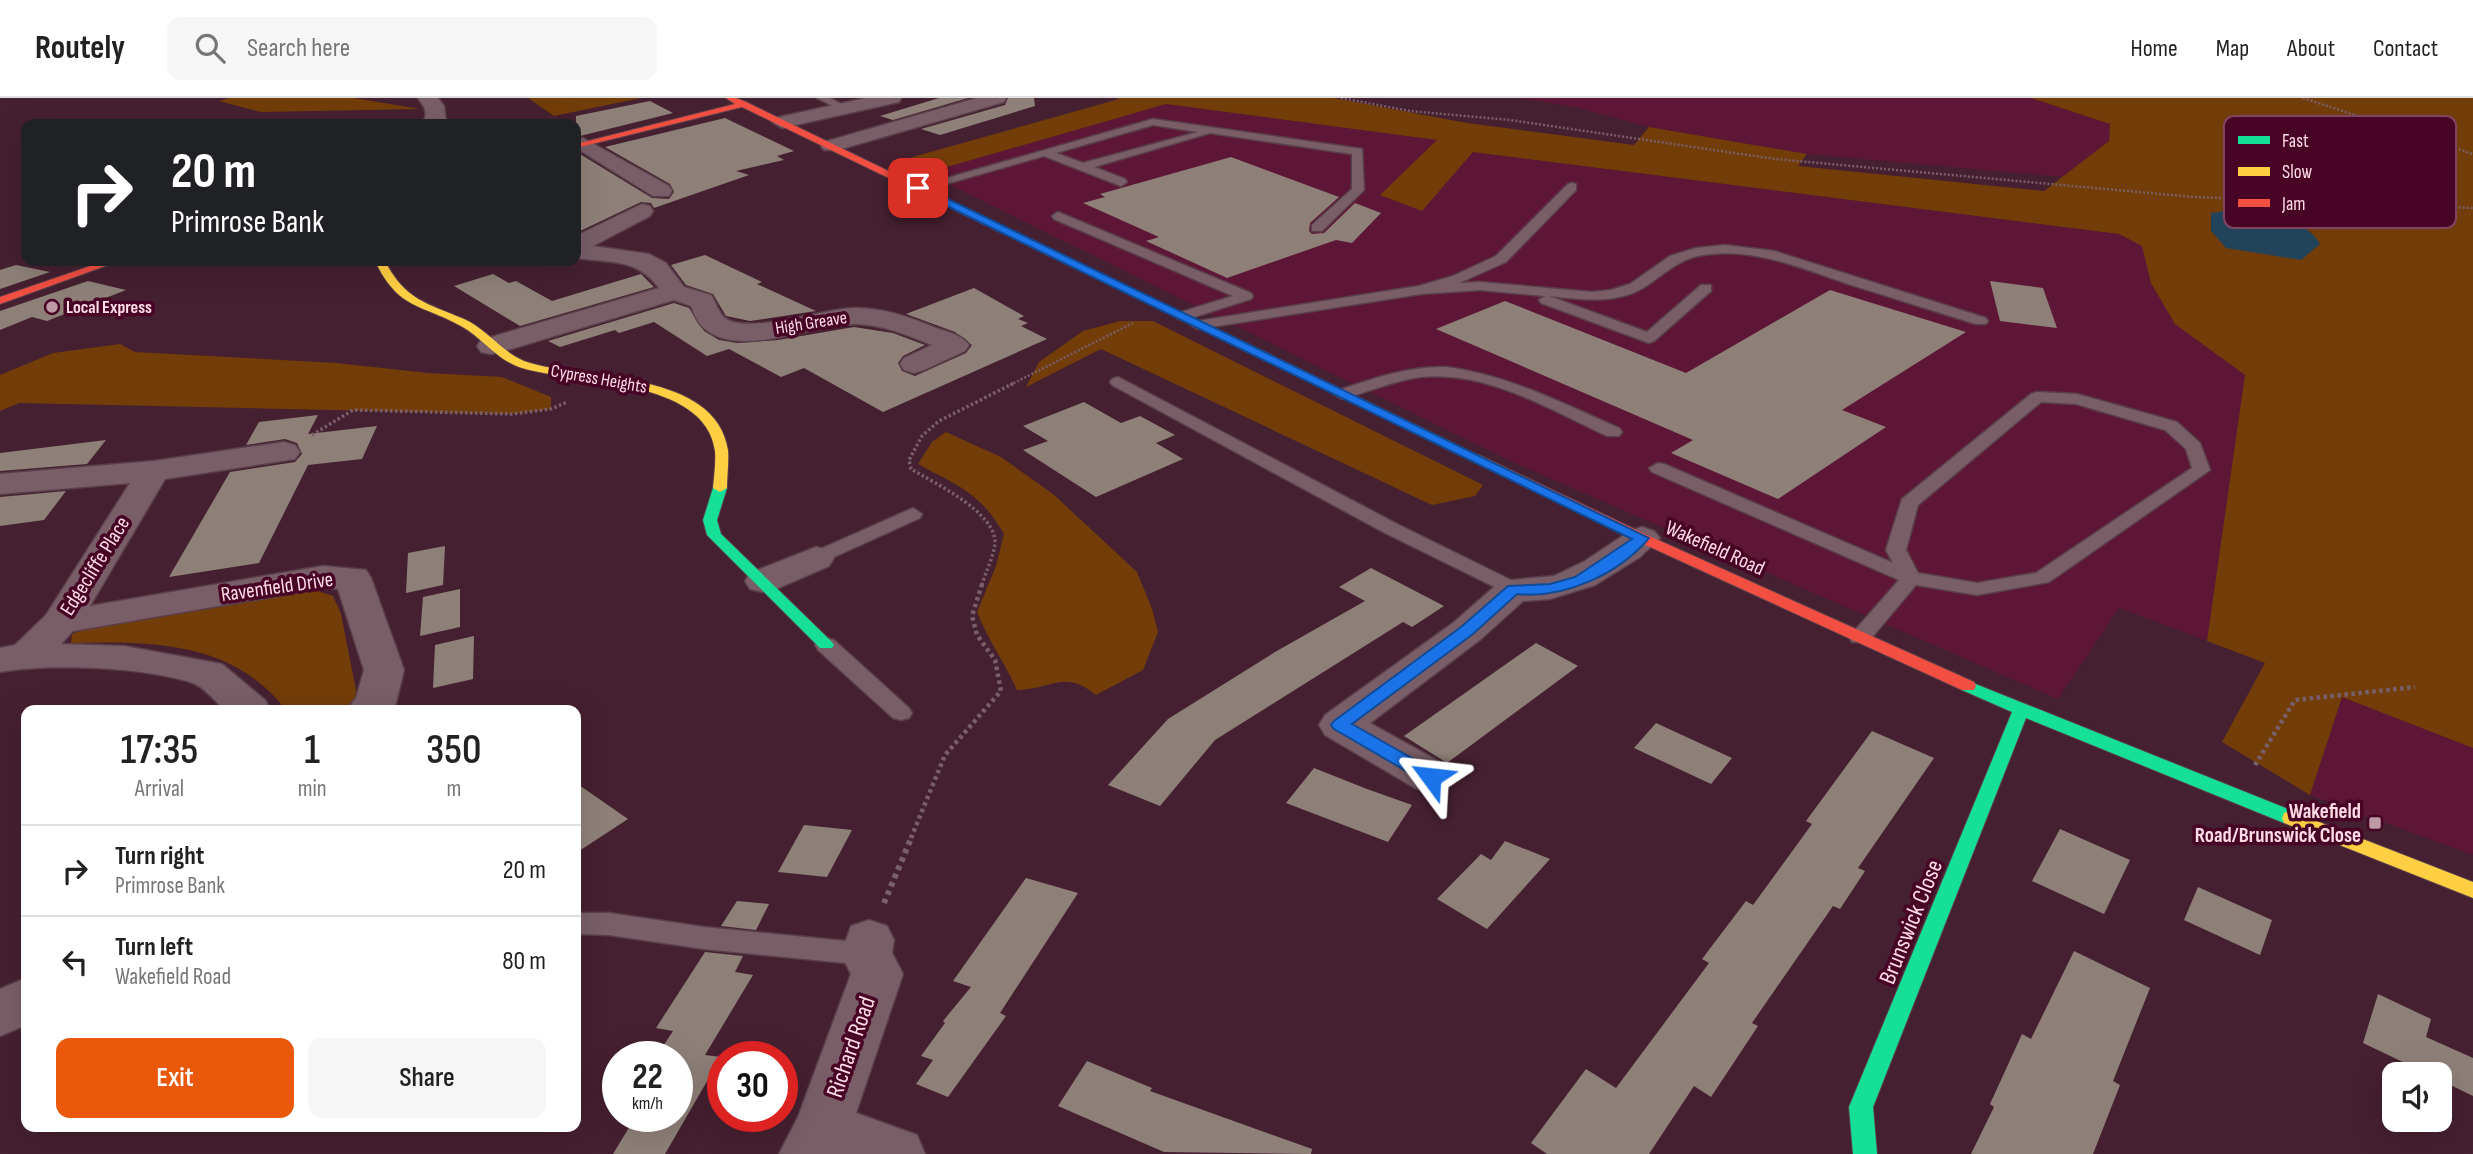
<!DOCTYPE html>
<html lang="en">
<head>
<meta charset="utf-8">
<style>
  body { margin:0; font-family:"Sofia Sans Condensed",sans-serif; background:#f6f6f6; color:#222; height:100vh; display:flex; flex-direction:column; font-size:26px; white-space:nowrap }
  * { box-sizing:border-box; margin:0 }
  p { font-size:23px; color:#767676 }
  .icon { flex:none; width:38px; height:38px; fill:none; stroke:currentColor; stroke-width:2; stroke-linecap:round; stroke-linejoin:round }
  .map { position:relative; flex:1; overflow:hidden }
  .details { position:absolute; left:21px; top:607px; width:560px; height:427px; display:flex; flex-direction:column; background:#fff; border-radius:14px; box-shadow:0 7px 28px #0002 }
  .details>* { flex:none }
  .guide { position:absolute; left:21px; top:21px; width:560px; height:147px; border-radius:14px; box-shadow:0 7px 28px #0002; background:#202124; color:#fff; overflow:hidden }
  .buttons { position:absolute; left:2382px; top:964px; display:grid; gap:14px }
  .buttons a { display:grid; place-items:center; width:70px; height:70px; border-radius:14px; background:#fff; box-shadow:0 7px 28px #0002; font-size:35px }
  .speed { position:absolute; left:602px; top:943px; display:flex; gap:14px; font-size:35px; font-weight:700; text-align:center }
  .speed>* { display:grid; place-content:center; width:91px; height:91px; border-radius:50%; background:#fff; box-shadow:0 7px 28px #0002; line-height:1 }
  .speed small { font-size:18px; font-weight:400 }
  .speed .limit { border:10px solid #d22; background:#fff; color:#111 }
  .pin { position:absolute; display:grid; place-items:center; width:60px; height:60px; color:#fff; margin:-30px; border-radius:14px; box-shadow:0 4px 10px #0006 }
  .me { position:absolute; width:77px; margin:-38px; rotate:300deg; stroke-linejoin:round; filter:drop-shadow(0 0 5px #0008) }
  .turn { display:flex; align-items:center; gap:24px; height:147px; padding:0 35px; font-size:32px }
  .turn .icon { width:91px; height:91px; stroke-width:2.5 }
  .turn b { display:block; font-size:49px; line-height:60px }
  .eta { display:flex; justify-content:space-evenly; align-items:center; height:119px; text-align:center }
  .eta b { font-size:42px; font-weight:600; line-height:49px }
  .primary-button { display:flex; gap:14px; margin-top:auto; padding:14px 35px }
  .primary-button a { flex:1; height:80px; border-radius:14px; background:#ea580c; color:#fff; font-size:28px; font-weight:600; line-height:80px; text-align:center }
  .primary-button a+a { background:#f6f6f6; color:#222 }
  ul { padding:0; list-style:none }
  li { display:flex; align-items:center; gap:21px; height:91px; padding:0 35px; border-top:2px solid #e0e0e0 }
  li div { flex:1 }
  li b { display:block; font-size:26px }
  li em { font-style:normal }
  header { display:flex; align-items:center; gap:42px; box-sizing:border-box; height:98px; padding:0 35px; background:#fff; border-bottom:2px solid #e0e0e0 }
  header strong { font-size:33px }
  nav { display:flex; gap:38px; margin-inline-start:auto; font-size:24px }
  .search { width:490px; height:63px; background:#f6f6f6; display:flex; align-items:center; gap:18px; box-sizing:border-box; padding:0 24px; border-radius:14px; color:#767676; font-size:26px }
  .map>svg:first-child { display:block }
</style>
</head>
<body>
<header>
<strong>Routely</strong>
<div class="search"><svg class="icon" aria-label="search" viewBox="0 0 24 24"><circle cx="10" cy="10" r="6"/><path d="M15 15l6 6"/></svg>Search here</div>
<nav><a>Home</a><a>Map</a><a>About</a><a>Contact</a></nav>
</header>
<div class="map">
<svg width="2473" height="1056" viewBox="0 0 2473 1056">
  <rect width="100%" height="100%" fill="#452030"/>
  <!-- built -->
  <g fill="#5d1635">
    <path d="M1520,0H2031L2110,25L2109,43L2062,79L1807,56L1649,29L1575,9Z"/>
    <path d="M1166,6L1438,42L1381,97L1422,113L1473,54L2119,136L2142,148L2151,185L2176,226L2245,277L2207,543L2119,510L2058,601L1510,363L926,75Z"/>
    <path d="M2342,599L2473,650V757L2310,697Z"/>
  </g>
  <!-- green -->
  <g fill="#733d09">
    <path d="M229,0H354L420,11L261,14L219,3Z"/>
    <path d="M528,0H641L554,18Z"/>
    <path d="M1116,0H1334L1467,25L1634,47L1649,29L1807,56L1798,68L2044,93L2109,43L2110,26L2031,0H2473V650L2342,599L2310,697L2222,644L2265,565L2207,543L2245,277L2175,226L2151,185L2142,148L2119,136L1473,54L1422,113L1380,97L1437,42L1166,6L926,75L902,62L1119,1Z"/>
    <path d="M1120,223H1153L1483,387L1475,398L1432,407L1101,251L1026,289L1039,264L1083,233Z"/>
    <path d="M120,246L135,254L336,265L428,275L502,279L551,299V311L512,316L19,305L0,313V277L53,255Z"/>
    <path d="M946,334L1001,359L1053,396L1137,474L1152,511L1158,534L1143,572L1096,597C1065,571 1052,591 1017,592C1005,565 988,542 977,514L996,468L1004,436C980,394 958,388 918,366L932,344Z"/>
    <path d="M312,491L333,498L341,516L359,607L355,612H286C233,543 152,543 71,545L72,536L91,529Z"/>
  </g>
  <!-- water -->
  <path fill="#22435a" d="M2237,111C2266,116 2304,118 2320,146L2301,162L2226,150L2211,133V115Z"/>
  <!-- building -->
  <g fill="#8e8078">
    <path d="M939,0H968L893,22L880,18Z"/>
    <path d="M1008,0H1034L1035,8L940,37L921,31L1005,7Z"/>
    <path d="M650,3L673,15L576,39V18Z"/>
    <path d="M725,20L794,53L777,58L784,62L736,73L749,77L654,110L651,105L641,104L576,135V56H580L652,100L669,101L674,94L670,86L605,49Z"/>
    <path d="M1231,59L1339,99L1310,125L1309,133L1312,136L1324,135L1355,105L1381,115L1352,145L1336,142L1227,180L1146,143L1159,139L1083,105L1105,99L1100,96Z"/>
    <path d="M705,157L762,184L757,186L816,213L750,223L726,218L713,196L686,187L671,167Z"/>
    <path d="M16,167L50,174L0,191V172Z"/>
    <path d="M493,176L509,185L516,183L552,203L641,176L654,189L520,228L454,188Z"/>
    <path d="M88,183L126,192L47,223L32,219L0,232V213Z"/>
    <path d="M1990,183L2043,190L2057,230L2000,223Z"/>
    <path d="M974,190L1024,218L1018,221L1028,225L1021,228L1047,241L883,314L804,270L781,279L729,251L707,258L654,224L619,235L615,232L560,249L548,243L674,205L689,210L704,233L719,242L737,245L778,242L854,229L893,235L925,247L903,258L898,265L902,273L915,278L966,255L972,247L955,234L906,216Z"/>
    <path d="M1830,192L1966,234L1842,312L1886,329L1778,401L1671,355L1693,342L1436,231L1505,203L1686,275Z"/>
    <path d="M1084,304L1121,325L1140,318L1175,337L1156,345L1183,361L1096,399L1023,352L1048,343L1023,328Z"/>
    <path d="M318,317L308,336L377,328L362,361L308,367L259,465L169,479L230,374L295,364L302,356L297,345L285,341L246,347L259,324Z"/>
    <path d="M106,342L87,366L0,373V355Z"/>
    <path d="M66,393L44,422L0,428V399Z"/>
    <path d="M445,448L443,487L406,495L408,455Z"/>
    <path d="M1371,470L1444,508L1412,529L1403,524L1215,642L1160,708L1108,687L1168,621L1275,554L1365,503L1339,489Z"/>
    <path d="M460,491V529L420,538L423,499Z"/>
    <path d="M474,538L473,581L433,590L435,547Z"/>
    <path d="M1536,545L1578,568L1447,665L1404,638Z"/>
    <path d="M1656,625L1732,660L1711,686L1634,650Z"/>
    <path d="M1872,633L1934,660L1858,770L1865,773L1840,811L1833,808L1752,925L1758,928L1711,999L1694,988L1649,1056H1547L1531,1045L1586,971L1616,990L1709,865L1702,861L1746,803L1753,807L1812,726L1806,723Z"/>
    <path d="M1314,670L1367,691L1412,707L1388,744L1286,705Z"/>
    <path d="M576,685L628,721L576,755Z"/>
    <path d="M804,727L852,732L827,779L778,774Z"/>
    <path d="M2060,731L2130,762L2104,816L2032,783Z"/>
    <path d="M1505,743L1550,761L1487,831L1437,801L1481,756L1491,762Z"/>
    <path d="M1026,780L1078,795L1000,915L1006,918L948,999L916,986L933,962L921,958L945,925L943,923L971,889L953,883Z"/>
    <path d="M2198,789L2272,822L2260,857L2184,822Z"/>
    <path d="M737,803L769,806L756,832L721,828Z"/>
    <path d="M2074,853L2150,890L2113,983L2120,987L2093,1056H1971L1994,1009L1990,1006L2022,936L2031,941Z"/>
    <path d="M705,854L743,858L735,874L753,877L705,957L721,959L665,1056H613L636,1018H677V959H656L673,933L656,930Z"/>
    <path d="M2378,896L2431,921L2426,939L2473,960V998L2440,982V976H2428L2363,945Z"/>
    <path d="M1087,963L1152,990L1150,993L1312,1051L1311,1056L1164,1054L1058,1008Z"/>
  </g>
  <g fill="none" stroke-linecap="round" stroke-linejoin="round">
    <!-- lane casing -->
    <g stroke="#5a3f4a" stroke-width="3">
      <g id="lane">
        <path d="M817,0H830L851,11L842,13Z"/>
        <path d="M1153,21L1362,51L1364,92L1322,133H1312V127L1352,91V56L1210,35L1094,69L1125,81L1127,84L1121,88L1044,58L918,94L912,90ZM1153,27L1198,34L1083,65L1056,55Z"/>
        <path d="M1572,85L1576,86V92L1506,164L1459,185L1480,184L1592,194L1611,192L1630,186L1670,158L1696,150L1725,147L1774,153L1986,220L1988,223L1986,226H1976C1933,213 1891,199 1848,186C1801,170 1748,147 1698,158C1676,163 1661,179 1643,190C1615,207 1579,201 1549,198L1647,234L1701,187H1711V193L1654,243L1649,245L1541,205L1539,202L1545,198L1480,192L1421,196L1198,231L1191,227L1198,223L1419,188L1453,178L1496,158L1568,86Z"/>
        <path d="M1058,114L1251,195L1253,198L1251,201L1188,221H1178L1176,218L1178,215L1233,198L1054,121L1052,118Z"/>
        <path d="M1446,269C1508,277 1562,305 1619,330L1622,334L1619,338H1607C1549,311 1486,272 1420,279C1393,283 1368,294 1342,301L1334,296L1336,293C1372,281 1408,268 1446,269Z"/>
        <path d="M1118,279L1399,427L1521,487L1524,491L1521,495H1507L1385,435L1112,287L1110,284L1112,281Z"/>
        <path d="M2037,294L2077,296L2177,324L2200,345L2210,372L2049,484L1977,497L1916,487L1868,544H1852L1849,539L1899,482L1652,374L1649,370L1658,365L1664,366L1893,465L1886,452L1902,401L2031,296ZM2041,304L2076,306L2165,332L2186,351L2192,370L2036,475L1977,485L1918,475L1906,452L1918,407Z"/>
        <path d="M913,410L922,416L920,420L823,464L816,466L806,460L809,456Z"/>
        <path d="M826,540L834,542L909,610L912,615L909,620L901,622L893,620L818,552L815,547L818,542Z"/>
        <path d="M576,815H609L704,829L866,845L876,848L880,856L876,864L866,867L704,851L609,837L576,836Z"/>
      </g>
    </g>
    <!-- street casing -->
    <g stroke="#5a3f4a" stroke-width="3">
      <g id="street">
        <path d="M418,0H438L444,8L446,23L443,26H422C429,15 425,10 418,0Z"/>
        <path d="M866,0H901L899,4L782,30L772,24L775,20Z"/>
        <path d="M977,0H1006L1004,4L838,52H824L821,48L824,44Z"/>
        <path d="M583,40L669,88L672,93L669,98H653L576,50V42Z"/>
        <path d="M642,106L650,108L653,113L650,118L593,148L649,156L666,165L684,189L711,197C716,204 719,216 725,220C747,237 824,211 853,210C881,209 910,219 936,230C948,234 962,237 969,247L965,253L924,272L914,275L904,272L900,266L904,260L932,247C907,237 881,226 854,226C813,227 740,260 705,231C698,226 694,216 691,208L674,202L501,254L491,256L481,254L477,248L481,242L659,190C637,160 611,165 576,160V138Z"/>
        <path d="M284,344L295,347L300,354L295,361L165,381L90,508L323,468L366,472L371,480L404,572L396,605L391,612H347L356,600L364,572L338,491L323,490L73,533L61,546L124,548L222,566L265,602L271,612H225C216,604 204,589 193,585C144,569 50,565 0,574V550L15,547L46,517L130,385L0,396V376L154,363Z"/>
        <path d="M1642,429L1654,433L1660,440L1640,459L1595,487L1550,501L1523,503L1481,541L1370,625L1447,668L1453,679L1447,690L1431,694L1415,690L1325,637L1319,627L1325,617L1453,525L1501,483L1554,478L1585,463L1630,433Z"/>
        <path d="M816,449L829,452L834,460L829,468L776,491L763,494L750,491L745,483L750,475Z"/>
        <path d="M869,822L887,828L894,842L892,855L903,876L856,1015L917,1037L925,1056H779L798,1019L851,876L841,856L851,828Z"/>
        <path d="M26,880V927L0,938V891Z"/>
      </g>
    </g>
    <!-- fast casing -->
    <g stroke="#5a3f4a" stroke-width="2">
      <g id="fast">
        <path d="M720,386L727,390L717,422L721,436L832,544L834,547L832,550H820L707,437L703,422L713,390Z"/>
        <path d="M1968,583L2298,715L2300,720L2298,725H2284L2026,620L1873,1009L1877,1056H1853L1849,1009L2012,614L1962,592L1960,588Z"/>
      </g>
    </g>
    <!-- slow casing -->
    <g stroke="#5a3f4a" stroke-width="2">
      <g id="slow">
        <path d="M375,163H385C405,202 426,205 464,221C489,232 503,257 530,265C588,282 716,273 728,352C729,364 727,378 727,390L720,394L713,390C714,378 716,365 715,353C706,280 575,286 522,270C496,262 483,240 461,228C419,205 399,212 375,163Z"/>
        <path d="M1207,230H1215L1486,361L1484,364H1474L1207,234Z"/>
        <path d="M2291,713L2473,784V800L2284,725L2282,720L2284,715Z"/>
      </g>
    </g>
    <!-- jam casing -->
    <g stroke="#5a3f4a" stroke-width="2">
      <g id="jam">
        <path d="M726,0H736L746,4L1217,232L1207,234L742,9L576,50V46L735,6Z"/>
        <path d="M105,163H119L0,206V199Z"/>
        <path d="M1479,357L1647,437L1974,584L1976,588L1974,592H1962L1637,443L1474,364L1472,361Z"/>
      </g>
    </g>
    <!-- path-far3 -->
    <g stroke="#795f69" stroke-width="2.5" stroke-dasharray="2 2" stroke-linecap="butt">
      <path d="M1341,0L1410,13L1510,22L1775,61L2194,99L2473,110"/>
      <path d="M2303,0L2473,56"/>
      <path d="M1010,287L1133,225"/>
    </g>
    <!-- path-far2 -->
    <g stroke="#795f69" stroke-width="3.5" stroke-dasharray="2.5 2.5" stroke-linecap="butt">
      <path d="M312,337L353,312L512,316L551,311L567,304"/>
      <path d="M982,487C985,475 994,458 995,445C996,414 934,385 911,371L909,362L922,338L939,323L1014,285"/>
    </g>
    <!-- path-far1 -->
    <g stroke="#795f69" stroke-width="4.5" stroke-dasharray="3.5 3.5" stroke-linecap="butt">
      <path d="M2255,667L2295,602L2415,589"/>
      <path d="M911,740L945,657L1001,593L995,562L977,537L972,518L982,486"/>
    </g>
    <!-- path -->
    <path stroke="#795f69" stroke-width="6" stroke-dasharray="4.5 4.5" stroke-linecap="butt" d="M884,805L912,738"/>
    <!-- lane -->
    <use href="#lane" fill="#795e68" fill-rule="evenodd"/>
    <!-- street -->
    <use href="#street" fill="#795e68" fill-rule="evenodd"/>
    <!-- fast -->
    <use href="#fast" fill="#16e098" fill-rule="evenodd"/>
    <!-- slow -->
    <use href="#slow" fill="#ffcf43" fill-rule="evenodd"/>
    <!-- jam -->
    <use href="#jam" fill="#f24e42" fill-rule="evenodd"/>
  </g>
  <!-- route -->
  <path fill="#1a73e8" stroke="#114b97" stroke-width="2" d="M914,88H921L1649,440C1619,476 1564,501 1517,496L1473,536L1352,626L1438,675L1440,679L1438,684H1425L1334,631L1331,627L1334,623L1461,529L1508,488L1550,486L1575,479L1632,441L914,92Z"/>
  <!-- markers -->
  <g fill="#bd9aa6" stroke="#480425" stroke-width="2.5">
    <circle cx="52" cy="209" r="7"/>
    <rect x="2368" y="718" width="14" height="14" rx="3.5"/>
  </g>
  <g text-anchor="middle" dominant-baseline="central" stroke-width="7" stroke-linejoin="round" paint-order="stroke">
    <!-- far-poi labels -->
    <g font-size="18" font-weight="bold" fill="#fedbe5" stroke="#480425" text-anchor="start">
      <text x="66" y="209">Local Express</text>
    </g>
    <!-- far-street labels -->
    <g font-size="18" fill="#fedbe5" stroke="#480425">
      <text transform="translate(811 225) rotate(-9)">High Greave</text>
      <text transform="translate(599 281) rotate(10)">Cypress Heights</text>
    </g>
    <!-- street labels -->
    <g font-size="21" fill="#fedbe5" stroke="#480425">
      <text transform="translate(1715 450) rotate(24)">Wakefield Road</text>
      <text transform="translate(95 468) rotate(-58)">Edgecliffe Place</text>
      <text transform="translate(277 489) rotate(-8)">Ravenfield Drive</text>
    </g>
    <!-- poi labels -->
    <g font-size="21" font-weight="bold" fill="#fedbe5" stroke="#480425" text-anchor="end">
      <text x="2361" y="713">Wakefield<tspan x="2361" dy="24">Road/Brunswick Close</tspan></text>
    </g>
    <!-- near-street labels -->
    <g font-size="24" fill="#fedbe5" stroke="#480425">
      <text transform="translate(1911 824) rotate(-68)">Brunswick Close</text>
      <text transform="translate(851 949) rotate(-71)">Richard Road</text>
    </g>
  </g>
  <!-- legend -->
  <rect x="2224" y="18" width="232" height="112" rx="10" fill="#480425" stroke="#7f445f" stroke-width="2"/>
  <rect x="2238" y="38" width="32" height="8" fill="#16e098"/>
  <rect x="2238" y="69" width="32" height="9" fill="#ffcf43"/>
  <rect x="2238" y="101" width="32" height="8" fill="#f24e42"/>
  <g font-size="19" fill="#fedbe5">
    <text x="2282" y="49">Fast</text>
    <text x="2282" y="80">Slow</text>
    <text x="2282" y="112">Jam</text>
  </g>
</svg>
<div class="buttons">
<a><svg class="icon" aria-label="sound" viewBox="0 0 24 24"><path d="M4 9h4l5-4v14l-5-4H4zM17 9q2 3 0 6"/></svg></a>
</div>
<div class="speed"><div>22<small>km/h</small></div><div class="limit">30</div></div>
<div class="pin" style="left:918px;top:90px;background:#d93025"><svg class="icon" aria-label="arrive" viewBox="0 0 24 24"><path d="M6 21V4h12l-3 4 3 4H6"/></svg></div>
<svg class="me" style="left:1431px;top:679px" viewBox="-20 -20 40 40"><path d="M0-17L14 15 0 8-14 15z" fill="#1a73e8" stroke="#fff" stroke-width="4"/></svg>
<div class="guide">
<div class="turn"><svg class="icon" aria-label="right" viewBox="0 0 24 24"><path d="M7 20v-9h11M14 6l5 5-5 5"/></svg><div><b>20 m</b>Primrose Bank</div></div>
</div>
<section class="details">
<div class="eta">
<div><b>17:35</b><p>Arrival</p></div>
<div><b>1</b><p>min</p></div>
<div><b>350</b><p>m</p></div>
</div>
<ul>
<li><svg class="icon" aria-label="right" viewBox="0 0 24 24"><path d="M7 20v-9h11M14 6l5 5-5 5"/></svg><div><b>Turn right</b><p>Primrose Bank</p></div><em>20 m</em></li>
<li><svg class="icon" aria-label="left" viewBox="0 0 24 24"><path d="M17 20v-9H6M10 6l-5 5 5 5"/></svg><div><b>Turn left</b><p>Wakefield Road</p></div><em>80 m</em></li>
</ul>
<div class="primary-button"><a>Exit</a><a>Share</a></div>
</section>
</div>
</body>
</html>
